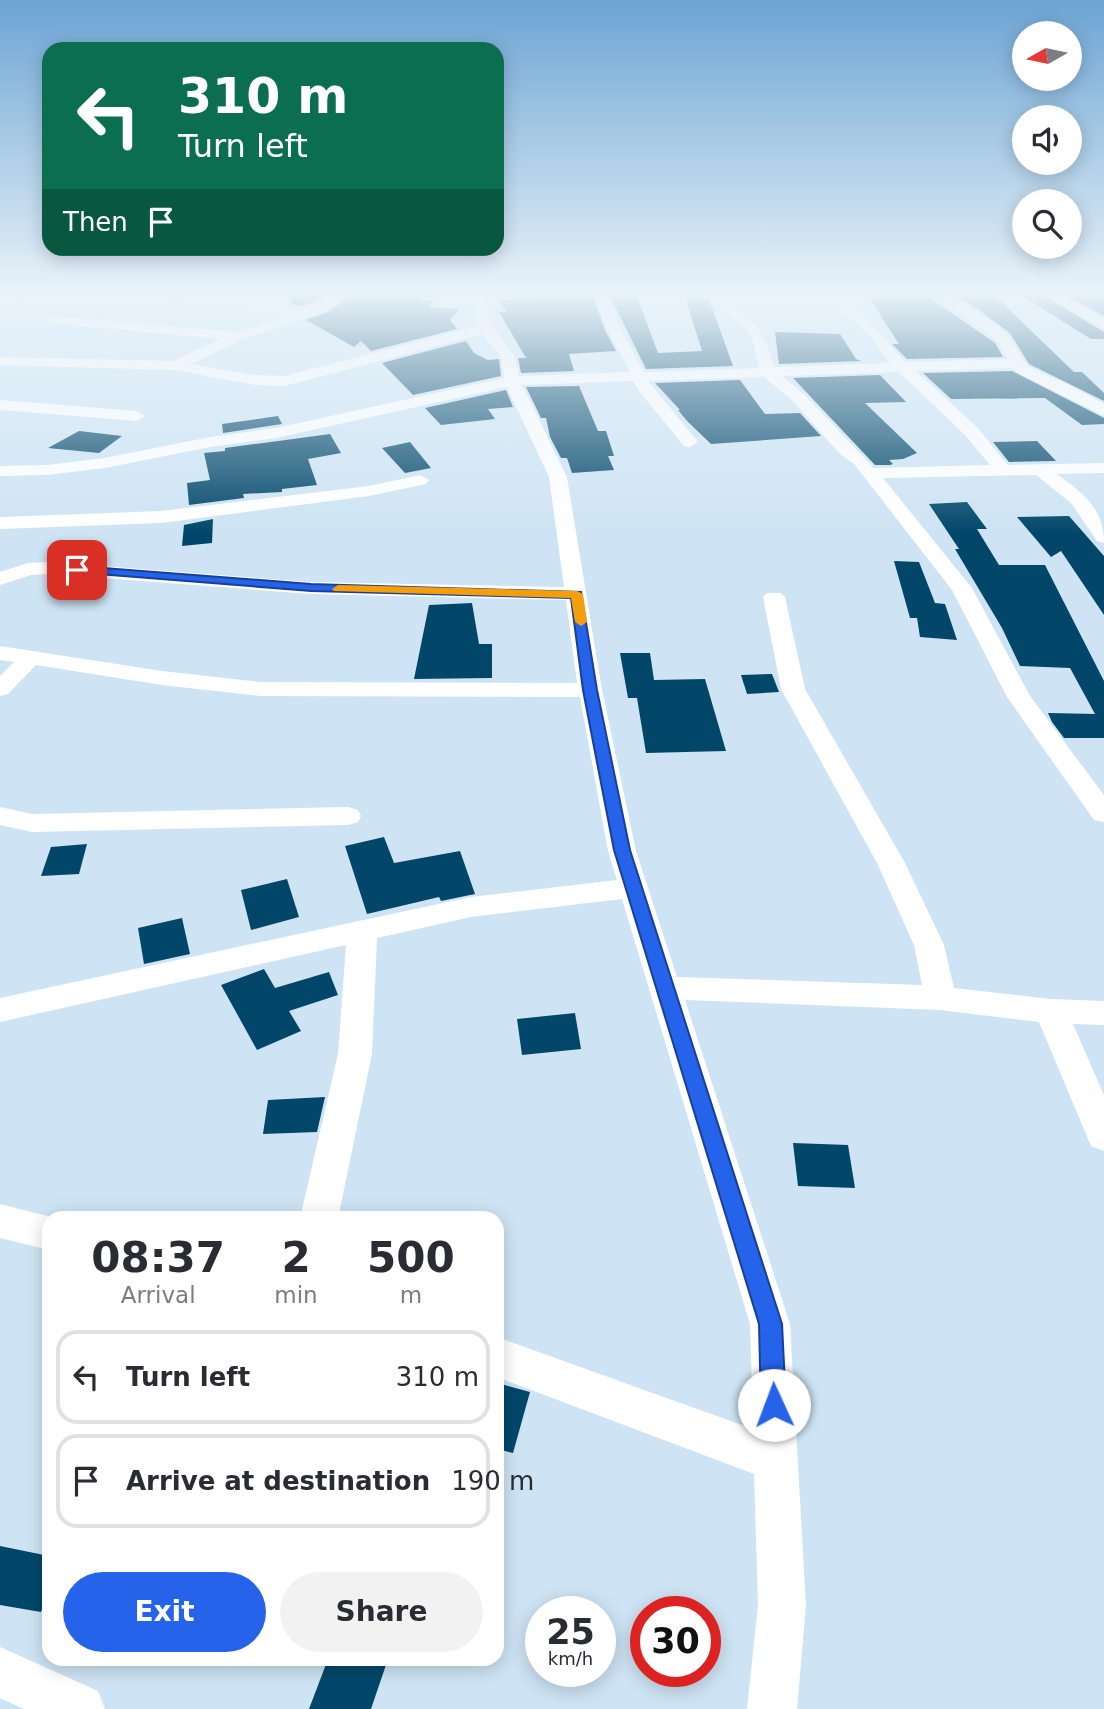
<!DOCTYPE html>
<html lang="en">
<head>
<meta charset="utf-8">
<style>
  body { margin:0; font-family:"DejaVu Sans",sans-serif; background:#f2f2f3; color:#2b2b33; height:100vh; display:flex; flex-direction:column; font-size:26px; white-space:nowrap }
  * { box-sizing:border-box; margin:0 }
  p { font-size:23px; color:#7c7c81 }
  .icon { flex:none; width:38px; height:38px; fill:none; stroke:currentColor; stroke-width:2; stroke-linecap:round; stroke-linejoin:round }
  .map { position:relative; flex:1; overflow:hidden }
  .side { position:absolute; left:42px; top:1211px; width:462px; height:455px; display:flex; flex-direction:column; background:#fff; border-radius:21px; box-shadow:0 4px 18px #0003 }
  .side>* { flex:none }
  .top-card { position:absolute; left:42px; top:42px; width:462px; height:214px; border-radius:21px; box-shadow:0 4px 18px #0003; background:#0b6e4f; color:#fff; overflow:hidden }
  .needle { width:46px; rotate:261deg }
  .tools { position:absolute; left:1012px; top:21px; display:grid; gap:14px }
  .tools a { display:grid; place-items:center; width:70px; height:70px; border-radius:50%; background:#fff; box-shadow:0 4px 18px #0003; font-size:35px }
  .speed { position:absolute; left:525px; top:1596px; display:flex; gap:14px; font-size:35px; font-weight:700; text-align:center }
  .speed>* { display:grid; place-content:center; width:91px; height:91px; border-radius:50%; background:#fff; box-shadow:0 4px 18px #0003; line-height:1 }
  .speed small { font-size:18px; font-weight:400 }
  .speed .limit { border:10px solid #d22; background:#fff; color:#111 }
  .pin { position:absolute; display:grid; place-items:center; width:60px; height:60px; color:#fff; margin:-30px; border-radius:14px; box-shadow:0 4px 10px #0006 }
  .me { position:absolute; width:77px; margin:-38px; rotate:358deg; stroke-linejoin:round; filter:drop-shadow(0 0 5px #0008) }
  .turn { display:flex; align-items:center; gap:24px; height:147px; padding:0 21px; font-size:32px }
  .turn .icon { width:91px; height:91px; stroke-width:2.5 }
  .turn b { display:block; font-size:49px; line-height:60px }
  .then { display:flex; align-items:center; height:66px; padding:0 21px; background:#0003; gap:14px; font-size:26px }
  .eta { display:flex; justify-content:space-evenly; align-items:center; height:119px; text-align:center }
  .eta b { font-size:42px; font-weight:700; line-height:49px }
  .action { display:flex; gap:14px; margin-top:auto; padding:14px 21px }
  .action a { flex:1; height:80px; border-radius:42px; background:#2563eb; color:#fff; font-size:28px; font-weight:700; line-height:80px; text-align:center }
  .action a+a { background:#f2f2f3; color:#2b2b33 }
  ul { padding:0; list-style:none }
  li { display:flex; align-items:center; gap:21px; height:94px; margin:0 14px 10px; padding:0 7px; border:4px solid #e1e1e2; border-radius:21px }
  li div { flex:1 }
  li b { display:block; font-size:26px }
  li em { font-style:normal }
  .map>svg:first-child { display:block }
</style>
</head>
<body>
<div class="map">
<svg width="1104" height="1709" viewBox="0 0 1104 1709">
  <rect width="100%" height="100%" fill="#cee4f4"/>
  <!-- building -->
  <g fill="#02476a">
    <path d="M292,294H330L303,306L291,304Z"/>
    <path d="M354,294L421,295L419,300L435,301L429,307L459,309L450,320L457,329L371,351L361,341L354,347L306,320L326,313Z"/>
    <path d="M565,294H592L605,330L616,351L569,354L574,371L521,373L518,358H526L499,312H507L499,300Z"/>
    <path d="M609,294H636L658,353L702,351L686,300L709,299L733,366L646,369Z"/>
    <path d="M867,294L927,296L995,343L1003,357L907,359L892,344H899Z"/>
    <path d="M951,294H993L1074,372H1082L1104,393V401L1029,364L1010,333L972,305Z"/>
    <path d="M1019,294H1041L1104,332V339H1091Z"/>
    <path d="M1063,294H1104V316Z"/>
    <path d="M775,332L840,334L856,359L861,361L779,364Z"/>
    <path d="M466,341L474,353L488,360L499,359L501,376L413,395L382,363Z"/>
    <path d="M1012,371L1104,418V424L1082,425L1045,398L951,399L923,373Z"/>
    <path d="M880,375L906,402L865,403L917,453L903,459L889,460L893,464L890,465H875L793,378Z"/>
    <path d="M740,380L765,414L800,413L821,436L711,444L688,422L678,410H680L655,383Z"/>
    <path d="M579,386L598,431H606L614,456H608L614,470L572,473L567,458H561L550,437L546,418H541L526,387Z"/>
    <path d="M506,390L513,407L488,409L495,419L441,425L425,408Z"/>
    <path d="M278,416L282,424L223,433L222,424Z"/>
    <path d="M79,431L122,436L99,453L48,448Z"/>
    <path d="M330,434L341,453L308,459L317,485L282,489V492L243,494L244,498L189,505L187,483L210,480L204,453L225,451V448Z"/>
    <path d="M1037,441L1056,461L1009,462L993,442Z"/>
    <path d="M410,442L431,468L405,473L382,448Z"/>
    <path d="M967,502L987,529H977L999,565H1045L1104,681V738H1064L1052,722L1048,713L1095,714L1070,668L1020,666L1002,628L955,549H959L929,504Z"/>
    <path d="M1069,516L1104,556V615L1061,551L1051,557L1017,517Z"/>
    <path d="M213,519L212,543L182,546L184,525Z"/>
    <path d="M894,561L919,562L935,603L945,604L957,640L920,637L917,618H910Z"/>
    <path d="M472,603L479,644H492V678L414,679L429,605Z"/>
    <path d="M620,653H650L654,680L705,679L726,751L646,753L637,698H628Z"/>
    <path d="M772,674L779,692L747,694L741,675Z"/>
    <path d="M384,837L394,863L460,851L475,894L441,901L439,897L367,914L345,846Z"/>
    <path d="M87,844L79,874L41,876L51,847Z"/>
    <path d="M287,879L299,917L251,930L241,890Z"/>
    <path d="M182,918L190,954L144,964L138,928Z"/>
    <path d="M264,969L275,988L329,972L338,995L289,1011L301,1031L257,1050L221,985Z"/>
    <path d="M575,1013L581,1049L522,1055L517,1019Z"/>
    <path d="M325,1097L317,1132L263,1134L268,1100Z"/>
    <path d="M793,1143L848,1145L855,1188L798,1186Z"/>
    <path d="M497,1383L530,1392L513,1453L497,1449Z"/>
    <path d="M0,1546L49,1556V1592L41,1612L0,1605Z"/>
    <path d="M328,1659H388L371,1709H309Z"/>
  </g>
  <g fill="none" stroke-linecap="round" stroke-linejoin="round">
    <!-- minor -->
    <g fill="#fff" fill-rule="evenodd">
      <path d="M14,294H31L0,308V299Z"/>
      <path d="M160,294L231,296L299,311L336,294H352L325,311L244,339L191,364L255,375L284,376L478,326L471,294H483L493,328L515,357L519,376L630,372L607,329L594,294H606L621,329L644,372L759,368L753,341L747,331L709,294H723C752,321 764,327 774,367L890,363L867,332L819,294C859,294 880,338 906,362L1008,359L997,341L960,313L929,294H945L970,307L1008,335L1027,366L1071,386L1104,404V416L1016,372L1013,368L916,371L978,428L1008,465L1104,463V473L1057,474C1084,494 1104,508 1104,543L1097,541L1071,503L1036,475L883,478L972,588L1030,696L1104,795V822L1094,820L1007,697L952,590L854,464L840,454L792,400L764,377L648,381L698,442L690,447L684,446L639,391L633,381L522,385L567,477L602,690L636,851L677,977L922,985L914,945L877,863L781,689L763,597L767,593H781L785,597L805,689L905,863L944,945L954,988L1051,999L1104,1001V1025L1073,1024L1104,1095V1151L1091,1146L1039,1022L940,1010L685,1000L790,1324L806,1605L797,1709H747L758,1605L754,1474L497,1377V1337L753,1429L750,1324L622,899L471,917L377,938L372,1054L338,1218H300L338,1054L346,945L0,1022V998L471,897L617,880L608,851L580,697L260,696L162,685L36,665L8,694L0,696V676L14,662L0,660V646L162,671L260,682L577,683L566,600L311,594L50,574L31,575L0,585V572L28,563L50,562L311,582L564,587L549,477L507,387L276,438L210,447L105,468L47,475L0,476V466L47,465L105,458L210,437L276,428L504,378L501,357L483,334L284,386L255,385L175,370L0,365V357L173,361L221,339L50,323V317L55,316L237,332L285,316L231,304L166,298ZM899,372L966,436L990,465L874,468L804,394L782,376Z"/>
      <path d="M1043,294H1058L1104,319V329Z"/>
      <path d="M0,400L137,411L145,416L137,421L0,410Z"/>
      <path d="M420,475L429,480L426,484L369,496L161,523L0,529V517L161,511L369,486Z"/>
      <path d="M0,807L32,814L348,807L358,810L361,816L358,822L348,825L32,832L0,825Z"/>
      <path d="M0,1204L55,1218H49V1250L0,1238Z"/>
      <path d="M0,1647L98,1691L105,1709H24L0,1698Z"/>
    </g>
  </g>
  <!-- sky -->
  <linearGradient id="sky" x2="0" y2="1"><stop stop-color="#6ca4d3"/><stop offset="0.55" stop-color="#e9f3fa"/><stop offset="1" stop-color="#e9f3fa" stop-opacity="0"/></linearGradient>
  <rect width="1104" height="533" fill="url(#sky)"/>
  <!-- route -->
  <path fill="#2563eb" stroke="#184099" stroke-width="2" d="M77,566L311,584L581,592L597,690L630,850L782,1324L786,1405L782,1414L774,1418L765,1414L761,1405L759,1324L614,850L583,690L571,598L311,591L73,572L72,570Z"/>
  <!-- slow -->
  <path fill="#f59e0b" d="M338,585L577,591L583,594L587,622L581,626L575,622L571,598L334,591L332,589Z"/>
</svg>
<div class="tools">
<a><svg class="needle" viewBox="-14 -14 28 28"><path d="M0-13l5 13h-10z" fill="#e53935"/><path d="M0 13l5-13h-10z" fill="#7c7c81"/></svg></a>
<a><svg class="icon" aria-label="sound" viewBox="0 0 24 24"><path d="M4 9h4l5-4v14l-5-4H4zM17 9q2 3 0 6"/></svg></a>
<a><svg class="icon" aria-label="search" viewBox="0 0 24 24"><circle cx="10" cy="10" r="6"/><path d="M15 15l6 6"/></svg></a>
</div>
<div class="speed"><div>25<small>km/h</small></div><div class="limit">30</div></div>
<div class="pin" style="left:77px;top:570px;background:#d93025"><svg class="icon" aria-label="arrive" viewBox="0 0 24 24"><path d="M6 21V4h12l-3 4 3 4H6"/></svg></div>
<svg class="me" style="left:774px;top:1405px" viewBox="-20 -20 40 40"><circle r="19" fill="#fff"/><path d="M0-13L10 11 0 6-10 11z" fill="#2563eb"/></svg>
<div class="top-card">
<div class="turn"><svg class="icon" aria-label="left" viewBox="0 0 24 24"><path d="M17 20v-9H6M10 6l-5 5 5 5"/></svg><div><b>310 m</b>Turn left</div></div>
<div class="then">Then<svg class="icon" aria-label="arrive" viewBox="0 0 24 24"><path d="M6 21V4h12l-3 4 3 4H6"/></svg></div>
</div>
<section class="side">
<div class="eta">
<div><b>08:37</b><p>Arrival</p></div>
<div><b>2</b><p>min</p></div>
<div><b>500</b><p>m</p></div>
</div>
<ul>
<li><svg class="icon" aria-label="left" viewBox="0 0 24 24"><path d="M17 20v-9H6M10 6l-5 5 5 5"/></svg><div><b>Turn left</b></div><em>310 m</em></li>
<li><svg class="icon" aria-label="arrive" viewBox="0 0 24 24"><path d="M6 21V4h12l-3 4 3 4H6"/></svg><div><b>Arrive at destination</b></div><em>190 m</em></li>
</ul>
<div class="action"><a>Exit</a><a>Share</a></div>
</section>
</div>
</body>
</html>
